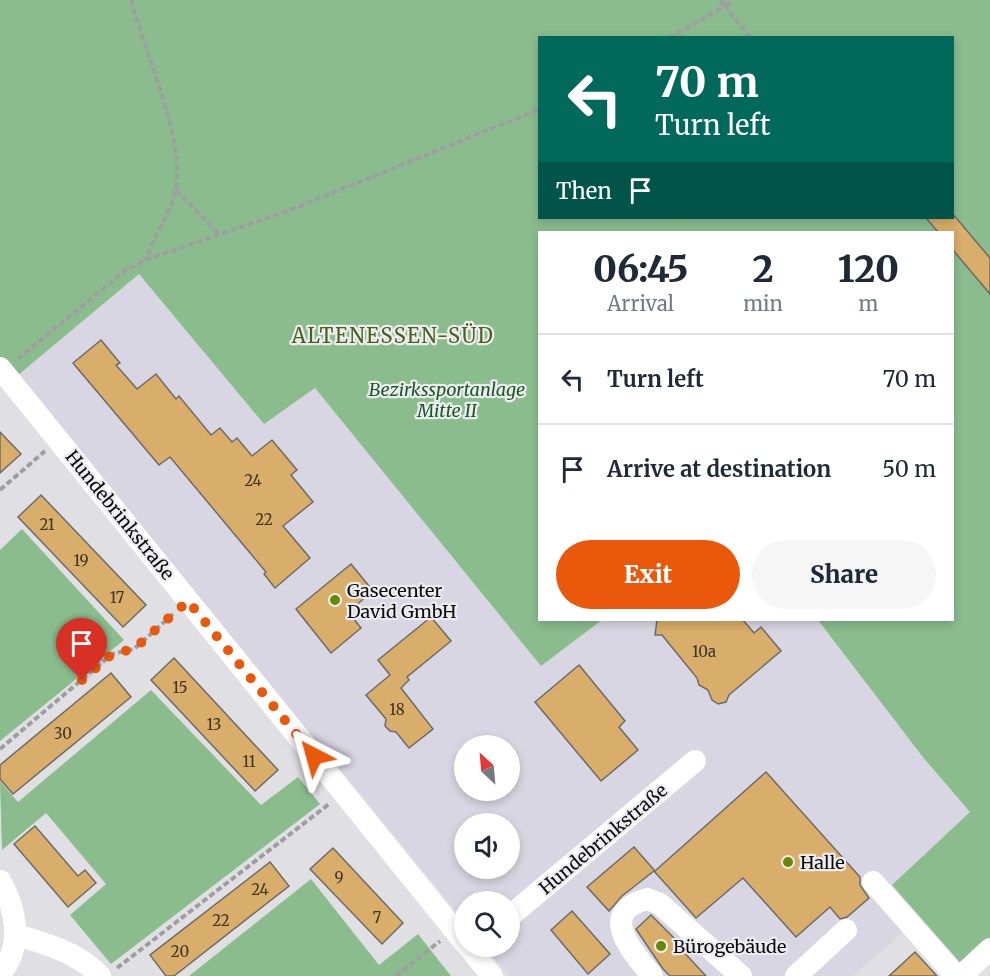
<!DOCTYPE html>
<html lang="en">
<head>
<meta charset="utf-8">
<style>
  body { margin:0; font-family:Merriweather,serif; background:#f6f6f7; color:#1f2937; height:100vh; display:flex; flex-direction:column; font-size:22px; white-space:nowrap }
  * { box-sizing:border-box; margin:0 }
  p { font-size:20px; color:#747a83 }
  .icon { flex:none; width:33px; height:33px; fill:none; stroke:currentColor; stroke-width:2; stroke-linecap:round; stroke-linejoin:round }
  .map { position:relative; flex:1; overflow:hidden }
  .details { position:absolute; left:538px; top:231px; width:416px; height:390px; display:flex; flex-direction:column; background:#fff; border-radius:0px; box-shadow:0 3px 9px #0003 }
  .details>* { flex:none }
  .banner { position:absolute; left:538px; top:36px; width:416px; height:183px; border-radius:0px; box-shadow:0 3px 9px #0003; background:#00695c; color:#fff; overflow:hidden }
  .needle { width:39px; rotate:334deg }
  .fabs { position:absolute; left:454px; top:735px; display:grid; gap:12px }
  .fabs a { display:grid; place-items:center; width:66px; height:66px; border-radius:50%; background:#fff; box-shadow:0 3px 9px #0003; font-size:30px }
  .pin { position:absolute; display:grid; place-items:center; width:51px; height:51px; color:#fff; margin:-62px -26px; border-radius:50% 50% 50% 0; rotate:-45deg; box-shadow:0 0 6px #0007 }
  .pin .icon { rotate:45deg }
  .me { position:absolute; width:66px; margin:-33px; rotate:321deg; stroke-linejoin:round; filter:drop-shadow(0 0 4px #0008) }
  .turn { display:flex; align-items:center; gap:21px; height:126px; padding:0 18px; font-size:27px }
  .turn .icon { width:78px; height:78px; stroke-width:2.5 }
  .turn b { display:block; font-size:42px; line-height:51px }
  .then { display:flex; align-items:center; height:57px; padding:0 18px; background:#0003; gap:12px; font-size:22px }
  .eta { display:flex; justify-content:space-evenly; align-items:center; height:102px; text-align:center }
  .eta b { font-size:36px; font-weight:800; line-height:42px }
  .action { display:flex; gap:12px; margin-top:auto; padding:12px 18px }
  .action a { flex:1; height:69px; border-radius:36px; background:#ea580c; color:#fff; font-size:24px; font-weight:800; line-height:69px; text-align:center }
  .action a+a { background:#f6f6f7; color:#1f2937 }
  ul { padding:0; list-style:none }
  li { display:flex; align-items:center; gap:18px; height:90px; padding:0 18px; border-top:2px solid #e0e1e3 }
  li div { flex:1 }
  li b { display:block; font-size:22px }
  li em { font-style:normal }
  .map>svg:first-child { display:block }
</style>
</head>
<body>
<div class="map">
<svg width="990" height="976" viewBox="0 0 990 976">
  <rect width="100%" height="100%" fill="#e0e0e4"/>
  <!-- built -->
  <path fill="#d7d6e2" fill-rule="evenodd" d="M139,274L263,423L315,387L541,666L602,620H818L922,756L970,812L890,887L907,929L853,976H509L485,947L510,946V902H465V922L17,376ZM465,746H510V790H465ZM465,824H510V868H465Z"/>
  <!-- green -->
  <g fill="#8bbc8e" fill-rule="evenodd">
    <path d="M0,0H990V944L964,967L892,885L970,812L922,756L818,620H952V232H540V620H602L541,666L315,388L264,424L139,274L17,376L0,357ZM540,38H952V218H540Z"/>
    <path d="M22,529L124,640L0,741V550Z"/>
    <path d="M151,690L261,805L298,777L320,804L111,964L70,915L106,884L46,813L2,850L0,781L18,802Z"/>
    <path d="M311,879L379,965L418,934L451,976H189Z"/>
  </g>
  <!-- building -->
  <g fill="#d9ad6a" stroke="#6e6b68" stroke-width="1.5">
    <path d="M952,213L990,258V294L952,249V232H938L926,218H952Z"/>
    <path d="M101,340L120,363L116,365L137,389L156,374L176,399L179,396L211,435L220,428L232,442L237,438L252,456L272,440L297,470L291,475L313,502L283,526L310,558L275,588L264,574L266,572L170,457L159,465L73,363Z"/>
    <path d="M0,432L21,454L0,473Z"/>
    <path d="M41,495L146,605L123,627L18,517Z"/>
    <path d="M351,564L373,591L348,612L361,628L331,653L296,609Z"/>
    <path d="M431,617L451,641L407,677L409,680L401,688L433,729L409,748L396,732L390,731L385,726L386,719L366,695L390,675L378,660Z"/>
    <path d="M657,620H743L754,633L761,627L781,651L729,695L726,702L718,704L712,700L708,690L699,685L697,678L662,635H655Z"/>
    <path d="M174,658L278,770L255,791L151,680Z"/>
    <path d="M579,665L625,721L619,727L638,750L601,781L535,702Z"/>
    <path d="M111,673L131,697L13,794L0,779V765Z"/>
    <path d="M766,772L860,877V885L869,898L847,917L840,919L830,907L796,937L743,878L696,918L654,871L622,896L609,911L587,887L634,847L655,871Z"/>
    <path d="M35,826L78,876L85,870L96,883L68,907L14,844Z"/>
    <path d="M333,848L403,923L382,944L310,869Z"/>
    <path d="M270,862L289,886L174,976H166L150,955Z"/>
    <path d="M572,911L610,954L588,974L551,930Z"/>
    <path d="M651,915L681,945L679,947L706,976H670L663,969L636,929Z"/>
    <path d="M915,952L937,976H889Z"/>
  </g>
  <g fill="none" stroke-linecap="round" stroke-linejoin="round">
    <!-- path -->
    <g stroke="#9e9ea1" stroke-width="4" stroke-dasharray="6 3" stroke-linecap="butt">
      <path d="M131,0C144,51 187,143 175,192C170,216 153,236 146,260"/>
      <path d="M720,0L725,6L734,0"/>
      <path d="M669,38L725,6L750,38"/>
      <path d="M176,190L219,234"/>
      <path d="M18,359L126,270L146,260L290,210L540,109"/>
      <path d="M0,490L45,451"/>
      <path d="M0,749L112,654L134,649L173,614"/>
      <path d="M117,968L329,804"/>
      <path d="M396,976L440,941"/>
    </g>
    <!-- minor -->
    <g stroke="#fff" stroke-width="22">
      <path d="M0,368L465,943"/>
      <path d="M0,881C17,910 23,947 0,974"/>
      <path d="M873,882L956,976"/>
      <path d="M510,916L695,761"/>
      <path d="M16,935C45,943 79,953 100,976"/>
      <path d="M468,946L492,976"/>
      <path d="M652,976C633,952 596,913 647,899L660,904L741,976"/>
      <path d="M796,976L846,930"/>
      <path d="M961,976L990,949"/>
    </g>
  </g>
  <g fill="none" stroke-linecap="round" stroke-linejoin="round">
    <!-- route -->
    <path stroke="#ea580c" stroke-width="10" stroke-dasharray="0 18" d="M82,680L112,654L134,649L188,601L314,756"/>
  </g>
  <!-- markers -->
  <g fill="#678804" stroke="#ededf1" stroke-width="2">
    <circle cx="335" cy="600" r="6"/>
    <circle cx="788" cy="862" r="6"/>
    <circle cx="661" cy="946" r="6"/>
  </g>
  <g text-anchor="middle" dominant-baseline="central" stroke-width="4.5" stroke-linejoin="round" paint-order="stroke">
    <!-- number labels -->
    <g font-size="15" fill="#3f3425">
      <text x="253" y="480">24</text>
      <text x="264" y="519">22</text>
      <text x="47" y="524">21</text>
      <text x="81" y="560">19</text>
      <text x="117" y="597">17</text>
      <text x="704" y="651">10a</text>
      <text x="180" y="687">15</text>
      <text x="397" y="709">18</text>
      <text x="214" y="724">13</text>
      <text x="63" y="733">30</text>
      <text x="249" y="761">11</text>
      <text x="339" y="877">9</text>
      <text x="260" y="889">24</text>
      <text x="377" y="917">7</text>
      <text x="221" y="920">22</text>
      <text x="180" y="951">20</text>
    </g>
    <!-- park labels -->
    <g font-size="18" font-style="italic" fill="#1b5926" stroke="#ededf1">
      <text x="447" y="389">Bezirkssportanlage<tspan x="447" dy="21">Mitte II</tspan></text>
    </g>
    <!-- street labels -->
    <g font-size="18" fill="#0c0c0e" stroke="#ededf1">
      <text transform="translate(120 515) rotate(51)">Hundebrinkstraße</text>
      <text transform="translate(603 839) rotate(-40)">Hundebrinkstraße</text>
    </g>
    <!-- poi labels -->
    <g font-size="18" fill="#0c0c0e" stroke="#ededf1" text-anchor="start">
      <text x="347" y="590">Gasecenter<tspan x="347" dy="21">David GmbH</tspan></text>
      <text x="800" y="862">Halle</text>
      <text x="673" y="946">Bürogebäude</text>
    </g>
    <!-- neighbourhood labels -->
    <g font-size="20" letter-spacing="1.5" fill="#4b6119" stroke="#ededf1">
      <text x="393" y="335">ALTENESSEN-SÜD</text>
    </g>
  </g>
</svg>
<div class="fabs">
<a><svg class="needle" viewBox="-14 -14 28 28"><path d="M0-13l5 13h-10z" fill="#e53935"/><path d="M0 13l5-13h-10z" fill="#747a83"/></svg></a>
<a><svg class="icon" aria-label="sound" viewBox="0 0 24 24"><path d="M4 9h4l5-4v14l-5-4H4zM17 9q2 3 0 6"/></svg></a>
<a><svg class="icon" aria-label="search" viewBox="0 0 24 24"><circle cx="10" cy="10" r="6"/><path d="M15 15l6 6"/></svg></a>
</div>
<div class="pin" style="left:82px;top:680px;background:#d93025"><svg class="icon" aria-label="arrive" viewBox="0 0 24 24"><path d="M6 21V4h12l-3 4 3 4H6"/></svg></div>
<svg class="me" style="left:314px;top:756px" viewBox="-20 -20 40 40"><path d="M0-17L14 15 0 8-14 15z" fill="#ea580c" stroke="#fff" stroke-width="4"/></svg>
<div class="banner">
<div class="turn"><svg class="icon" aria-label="left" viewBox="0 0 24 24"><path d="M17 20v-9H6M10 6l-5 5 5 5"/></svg><div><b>70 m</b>Turn left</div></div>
<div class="then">Then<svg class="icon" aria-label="arrive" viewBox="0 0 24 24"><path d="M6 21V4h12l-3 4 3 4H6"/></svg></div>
</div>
<section class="details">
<div class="eta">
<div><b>06:45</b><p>Arrival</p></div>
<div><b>2</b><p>min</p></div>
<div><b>120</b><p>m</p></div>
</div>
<ul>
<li><svg class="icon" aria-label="left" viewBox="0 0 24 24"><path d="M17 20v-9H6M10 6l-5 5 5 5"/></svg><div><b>Turn left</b></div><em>70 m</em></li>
<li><svg class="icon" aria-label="arrive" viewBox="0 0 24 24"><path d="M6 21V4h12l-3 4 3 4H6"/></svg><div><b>Arrive at destination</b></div><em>50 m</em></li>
</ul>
<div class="action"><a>Exit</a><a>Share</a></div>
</section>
</div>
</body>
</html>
